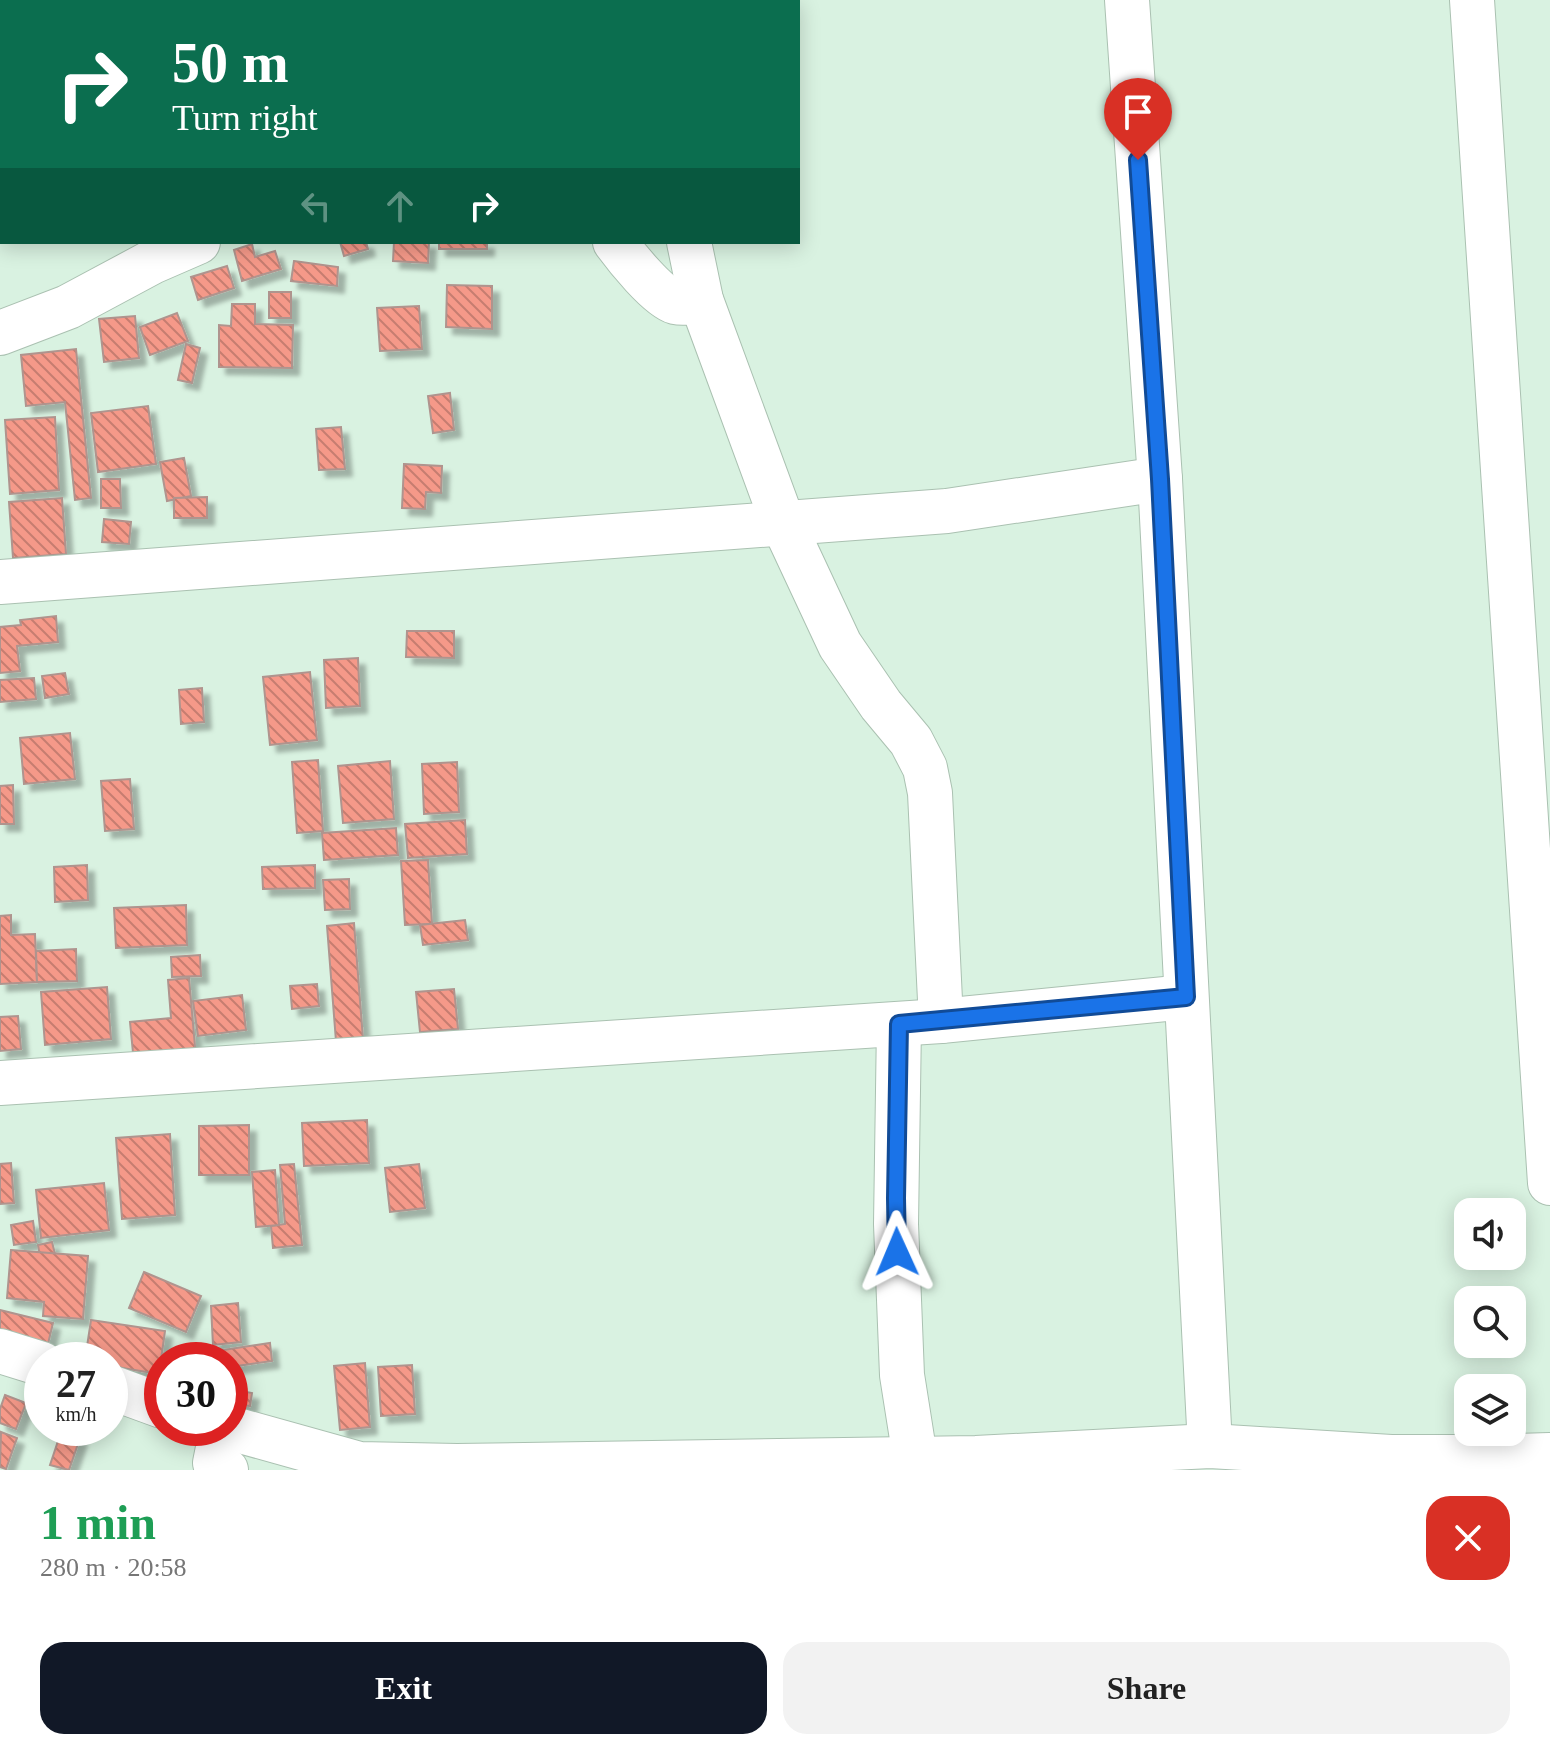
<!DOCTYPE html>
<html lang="en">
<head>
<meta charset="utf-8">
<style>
  body { margin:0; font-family:"Times New Roman",serif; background:#f2f2f2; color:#222; height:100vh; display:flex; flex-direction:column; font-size:30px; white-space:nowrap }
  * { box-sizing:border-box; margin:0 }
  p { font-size:26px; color:#767676 }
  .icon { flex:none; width:44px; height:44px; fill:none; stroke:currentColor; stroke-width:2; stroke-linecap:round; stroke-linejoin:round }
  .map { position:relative; height:1470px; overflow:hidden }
  .side { display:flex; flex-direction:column; background:#fff; flex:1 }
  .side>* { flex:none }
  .banner { position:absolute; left:0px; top:0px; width:800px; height:244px; box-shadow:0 4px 20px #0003; background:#0b6e4f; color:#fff; overflow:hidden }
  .tools { position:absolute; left:1454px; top:1198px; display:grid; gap:16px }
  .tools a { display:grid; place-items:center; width:72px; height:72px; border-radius:16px; background:#fff; box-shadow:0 4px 20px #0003; font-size:40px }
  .speed { position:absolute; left:24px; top:1342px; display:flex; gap:16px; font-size:40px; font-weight:700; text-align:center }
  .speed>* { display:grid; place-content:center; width:104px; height:104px; border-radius:50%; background:#fff; box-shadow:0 4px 20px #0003; line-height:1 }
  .speed small { font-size:20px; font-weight:400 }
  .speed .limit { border:12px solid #d22; background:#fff; color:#111 }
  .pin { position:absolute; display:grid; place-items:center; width:68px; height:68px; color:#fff; margin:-82px -34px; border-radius:50% 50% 50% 0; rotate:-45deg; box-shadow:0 0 8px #0007 }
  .pin .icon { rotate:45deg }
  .me { position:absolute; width:88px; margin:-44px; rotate:359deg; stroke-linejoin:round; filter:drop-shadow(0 0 6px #0008) }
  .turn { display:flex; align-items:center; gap:28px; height:168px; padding:0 40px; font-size:36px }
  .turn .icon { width:104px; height:104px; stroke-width:2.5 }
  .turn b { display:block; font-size:56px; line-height:68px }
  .lanes { display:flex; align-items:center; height:76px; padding:0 40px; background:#0003; justify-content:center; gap:40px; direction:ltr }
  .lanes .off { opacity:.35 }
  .round { display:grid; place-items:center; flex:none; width:84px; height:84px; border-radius:24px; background:#f2f2f2 }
  .overview { display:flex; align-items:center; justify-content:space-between; height:136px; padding:0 40px }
  h1 { font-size:48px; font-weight:600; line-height:60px; color:#1e9e55 }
  .action { display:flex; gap:16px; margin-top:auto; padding:16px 40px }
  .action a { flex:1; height:92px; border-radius:24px; background:#111827; color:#fff; font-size:32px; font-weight:600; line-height:92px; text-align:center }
  .action a+a { background:#f2f2f2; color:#222 }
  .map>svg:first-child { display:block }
</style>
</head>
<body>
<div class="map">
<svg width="1550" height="1470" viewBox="0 0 1550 1470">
  <defs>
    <pattern id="building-back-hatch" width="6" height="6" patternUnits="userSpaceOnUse" patternTransform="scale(2)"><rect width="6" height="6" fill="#f59989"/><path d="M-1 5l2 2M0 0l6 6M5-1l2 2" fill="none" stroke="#c67d70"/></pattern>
    <filter id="shadow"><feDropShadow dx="7" dy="7" stdDeviation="2" flood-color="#0004"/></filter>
  </defs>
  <rect width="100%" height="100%" fill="#d9f2e1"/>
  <!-- building -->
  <g fill="url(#building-back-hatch)" stroke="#af948e" stroke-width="2" filter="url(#shadow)">
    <path d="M340,242H366L368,249L344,256Z"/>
    <path d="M394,242H429L428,263L393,261Z"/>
    <rect x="439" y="242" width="48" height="7"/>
    <path d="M252,244L255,257L275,251L281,269L242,281L234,250Z"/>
    <path d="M294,261L338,267L337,286L291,281Z"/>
    <path d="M227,266L234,288L198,300L191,277Z"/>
    <path d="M447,285L492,286V329L446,327Z"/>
    <rect x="269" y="292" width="22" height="26"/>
    <path d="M232,304H255V324L293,325L292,368L219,367V325L231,326Z"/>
    <path d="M419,306L422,349L380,351L377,308Z"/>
    <path d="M177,313L188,341L150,355L140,327Z"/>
    <path d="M135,316L139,358L104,362L99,319Z"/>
    <path d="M186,344L200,348L192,383L178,380Z"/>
    <path d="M76,349L91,498L75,500L65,402L26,406L21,355Z"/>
    <path d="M450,393L454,430L433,433L428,396Z"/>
    <path d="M148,406L156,464L98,472L91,413Z"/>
    <path d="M55,417L59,490L10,494L5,420Z"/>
    <path d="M341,427L345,469L319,470L316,429Z"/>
    <path d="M184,458L191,496L167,501L160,462Z"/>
    <path d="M404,464L442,466L441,493L426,492L425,509L402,508Z"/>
    <path d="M101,479H120L121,508H101Z"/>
    <path d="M207,497V518H174V498Z"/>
    <path d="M62,498L66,554L13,558L9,502Z"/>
    <path d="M104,519L131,522L129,544L102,542Z"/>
    <path d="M56,616L58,642L17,646L20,671L0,673V627L21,625L20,620Z"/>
    <path d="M407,631H454V658L406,657Z"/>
    <path d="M358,658L360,706L326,708L324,660Z"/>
    <path d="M310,672L317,740L270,745L263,677Z"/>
    <path d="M65,673L69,694L45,698L42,676Z"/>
    <path d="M34,678L36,699L0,702V680Z"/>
    <path d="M202,688L204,722L181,724L179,690Z"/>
    <path d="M70,733L75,779L24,784L20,738Z"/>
    <path d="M318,760L323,831L297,833L292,762Z"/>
    <path d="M390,761L394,819L343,823L338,766Z"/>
    <path d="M457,762L459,812L424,814L422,764Z"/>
    <path d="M130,779L134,829L105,831L101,781Z"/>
    <path d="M13,785L14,824H0V786Z"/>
    <path d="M465,820L467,854L408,858L405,824Z"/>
    <path d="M396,828L398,855L324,860L322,833Z"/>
    <path d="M428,860L432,924L405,925L401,861Z"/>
    <path d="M87,865L88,900L55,902L54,867Z"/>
    <path d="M315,865V888L263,889L262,867Z"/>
    <path d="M349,879L350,909L325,910L323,880Z"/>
    <path d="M186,905L187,945L116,948L114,908Z"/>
    <path d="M11,915V935L35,934L37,982L0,984V916Z"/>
    <path d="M465,920L468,940L423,945L420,925Z"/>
    <path d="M354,923L364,1052L337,1054L327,926Z"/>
    <path d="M76,949L77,981L37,982L36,951Z"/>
    <path d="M200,955L201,976L172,977L171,957Z"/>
    <path d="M189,978L196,1058L134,1063L130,1022L171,1018L168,980Z"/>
    <path d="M317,984L319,1006L292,1009L290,986Z"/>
    <path d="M107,987L111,1039L45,1045L41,992Z"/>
    <path d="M454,989L458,1029L420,1032L416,992Z"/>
    <path d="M242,995L246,1030L198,1036L193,1001Z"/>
    <path d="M18,1016L21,1049L0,1051V1017Z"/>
    <path d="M367,1120L369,1163L304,1166L302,1123Z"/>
    <path d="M249,1125V1175H199V1126Z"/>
    <path d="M170,1134L175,1215L122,1219L116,1138Z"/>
    <path d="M11,1163L14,1203L0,1204V1164Z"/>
    <path d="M294,1164L302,1245L273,1248L271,1226L285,1224L280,1165Z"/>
    <path d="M419,1164L425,1208L390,1212L385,1168Z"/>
    <path d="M275,1170L279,1225L256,1227L252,1172Z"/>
    <path d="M104,1183L109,1230L41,1238L36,1190Z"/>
    <path d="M33,1221L36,1242L14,1245L11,1225Z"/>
    <path d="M52,1242L55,1254L40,1257L38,1245Z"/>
    <path d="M11,1250L88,1256L83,1319L43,1316L44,1302L7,1298Z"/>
    <path d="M144,1272L201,1296L186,1332L129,1308Z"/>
    <path d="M238,1303L241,1342L213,1345L211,1306Z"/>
    <path d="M0,1310L53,1323L46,1352L0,1340Z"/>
    <path d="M91,1320L165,1331L159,1374L110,1366V1360H85Z"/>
    <path d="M270,1343L272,1361L230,1367V1360H225L223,1350Z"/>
    <path d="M365,1363L370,1427L340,1430L334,1366Z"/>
    <path d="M412,1365L415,1414L381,1416L378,1367Z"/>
    <path d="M230,1389L252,1393L250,1406L230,1403Z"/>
    <path d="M5,1395L26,1403L16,1429L0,1423V1409Z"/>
    <path d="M1,1432L17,1438L6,1469L0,1467Z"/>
    <path d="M61,1432L80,1438L69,1470L50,1465Z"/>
  </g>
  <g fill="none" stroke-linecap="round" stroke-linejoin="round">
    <!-- minor casing -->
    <g stroke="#aac1b1" stroke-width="46">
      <g id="minor">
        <path d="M525,0V2"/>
        <path d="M1127,0L1160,479L1210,1446"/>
        <path d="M1472,0L1550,1183"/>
        <path d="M742,2L744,0"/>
        <path d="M615,242C626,257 658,297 675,302C684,304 692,302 701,300"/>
        <path d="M689,242L701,300L783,523L840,645L881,705L911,741L925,768L930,793L941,1021"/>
        <path d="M0,333L68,307L152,262L198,242"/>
        <path d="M0,582L947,511L1160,479"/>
        <path d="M899,1024L896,1224L902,1375L917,1470"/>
        <path d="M0,1083L941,1021L1186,997"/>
        <path d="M0,1351L42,1364"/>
        <path d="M110,1387L162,1406"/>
        <path d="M222,1428L215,1463L226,1470"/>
        <path d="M230,1428L359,1464L457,1466L976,1458L1210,1446L1391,1457H1475L1550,1455"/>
      </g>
    </g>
    <!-- minor -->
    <use href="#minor" stroke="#fff" stroke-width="44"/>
  </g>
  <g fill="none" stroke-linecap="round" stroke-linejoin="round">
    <!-- route casing -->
    <g stroke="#114b97" stroke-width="20">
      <path id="route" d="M897,1252L896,1198L899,1024L1186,997L1160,479L1138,160"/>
    </g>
    <!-- route -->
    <use href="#route" stroke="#1a73e8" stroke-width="14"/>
  </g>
</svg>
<div class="tools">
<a><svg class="icon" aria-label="sound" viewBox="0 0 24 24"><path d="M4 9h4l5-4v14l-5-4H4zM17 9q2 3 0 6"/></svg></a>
<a><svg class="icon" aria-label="search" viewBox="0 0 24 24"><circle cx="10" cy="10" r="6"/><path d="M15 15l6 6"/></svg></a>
<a><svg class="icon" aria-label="layers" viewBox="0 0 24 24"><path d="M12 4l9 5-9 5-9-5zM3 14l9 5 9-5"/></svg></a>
</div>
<div class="speed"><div>27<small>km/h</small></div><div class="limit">30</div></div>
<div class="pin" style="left:1138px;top:160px;background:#d93025"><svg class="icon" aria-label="arrive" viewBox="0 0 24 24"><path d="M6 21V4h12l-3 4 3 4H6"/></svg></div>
<svg class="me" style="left:897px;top:1252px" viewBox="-20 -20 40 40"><path d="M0-17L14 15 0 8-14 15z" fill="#1a73e8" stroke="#fff" stroke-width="4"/></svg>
<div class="banner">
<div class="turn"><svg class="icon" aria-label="right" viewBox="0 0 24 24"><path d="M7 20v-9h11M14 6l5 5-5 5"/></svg><div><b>50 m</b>Turn right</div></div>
<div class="lanes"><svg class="icon off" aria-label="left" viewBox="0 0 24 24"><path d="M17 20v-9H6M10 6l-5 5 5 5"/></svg><svg class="icon off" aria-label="ahead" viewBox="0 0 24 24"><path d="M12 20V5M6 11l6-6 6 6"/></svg><svg class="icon" aria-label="right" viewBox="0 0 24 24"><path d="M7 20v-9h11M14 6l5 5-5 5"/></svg></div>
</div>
</div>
<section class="side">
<div class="overview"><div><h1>1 min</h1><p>280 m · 20:58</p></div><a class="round" style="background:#d93025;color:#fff"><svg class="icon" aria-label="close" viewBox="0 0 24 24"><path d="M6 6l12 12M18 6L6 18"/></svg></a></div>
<div class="action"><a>Exit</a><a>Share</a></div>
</section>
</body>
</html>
